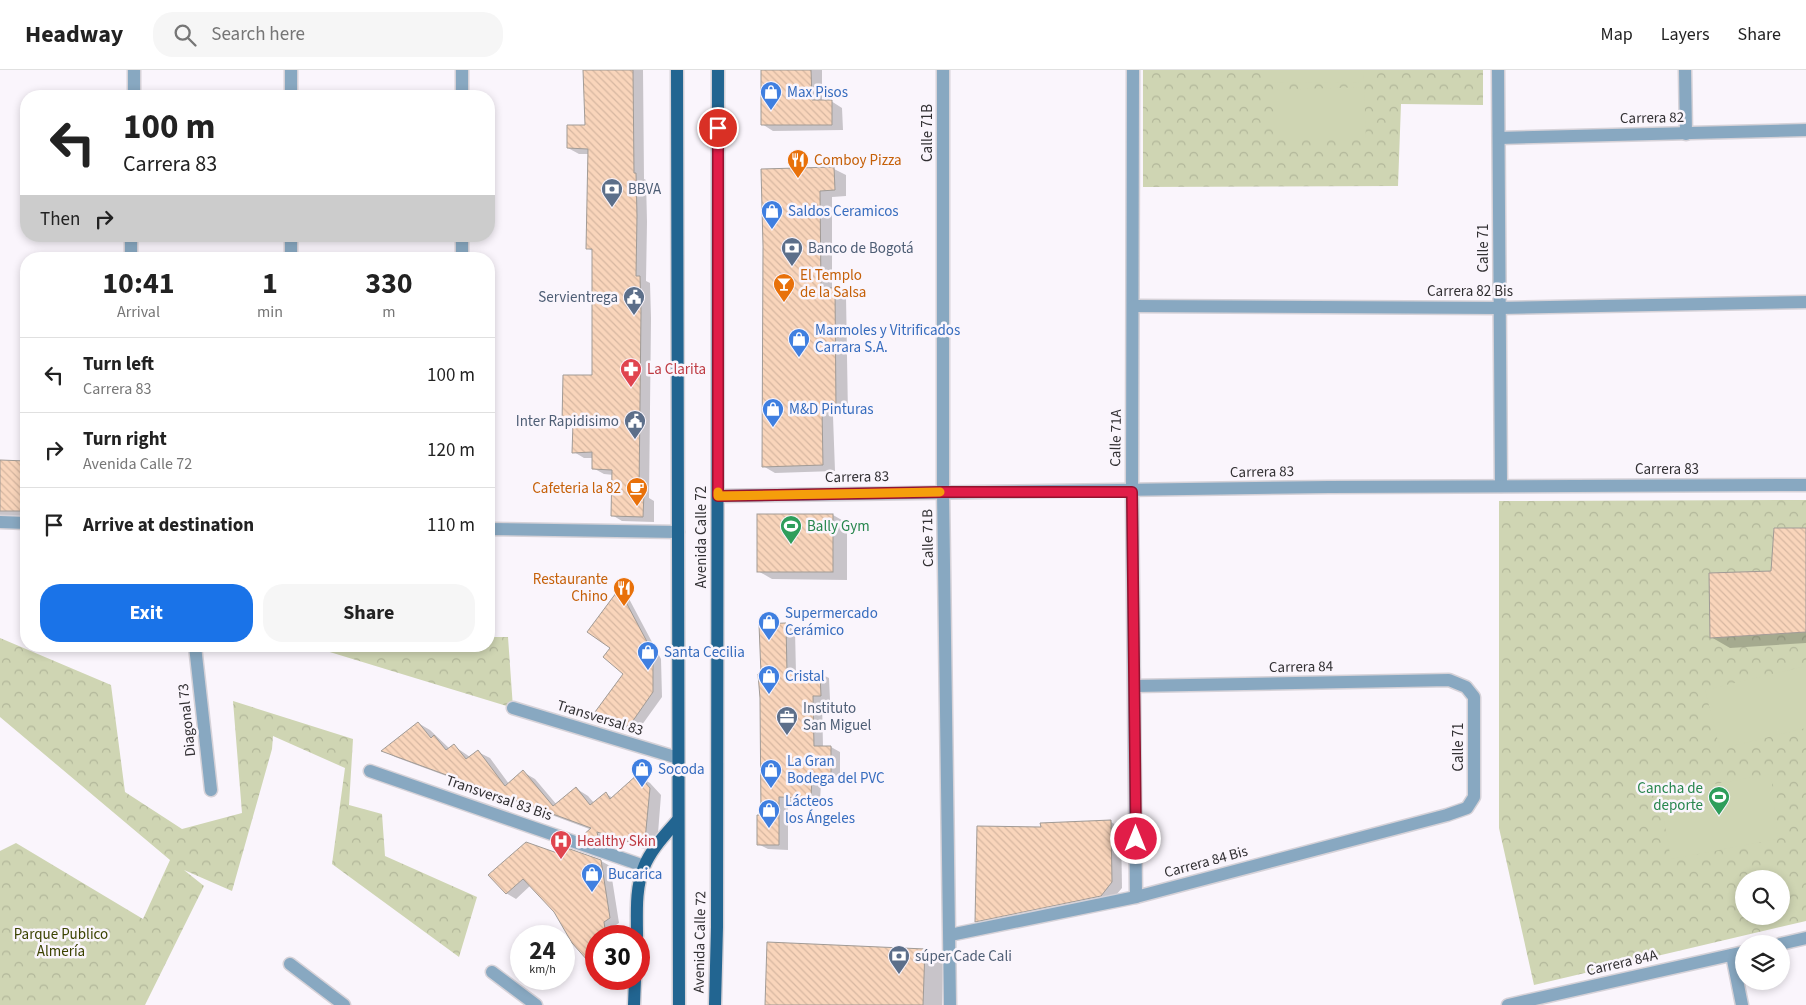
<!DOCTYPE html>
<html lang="en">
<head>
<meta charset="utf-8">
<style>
  body { margin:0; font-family:"Source Sans 3",sans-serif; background:#f6f6f6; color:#222; height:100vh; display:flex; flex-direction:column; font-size:19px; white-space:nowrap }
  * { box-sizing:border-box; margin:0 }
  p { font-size:16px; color:#767676 }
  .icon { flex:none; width:28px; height:28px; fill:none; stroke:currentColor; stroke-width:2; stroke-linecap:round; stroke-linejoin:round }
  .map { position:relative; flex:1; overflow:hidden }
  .details { position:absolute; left:20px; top:182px; width:475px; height:400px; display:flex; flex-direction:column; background:#fff; border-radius:20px; box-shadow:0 2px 8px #0003 }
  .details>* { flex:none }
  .hud { position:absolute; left:20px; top:20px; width:475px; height:152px; border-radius:20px; box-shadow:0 2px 8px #0003; background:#fff; color:#222; overflow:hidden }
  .tools { position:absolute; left:1735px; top:800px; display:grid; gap:10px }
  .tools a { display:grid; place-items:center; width:55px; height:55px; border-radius:50%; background:#fff; box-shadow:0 2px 8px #0003; font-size:25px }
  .speed { position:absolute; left:510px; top:855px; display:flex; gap:10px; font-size:25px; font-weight:700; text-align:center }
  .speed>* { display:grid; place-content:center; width:65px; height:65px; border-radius:50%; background:#fff; box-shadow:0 2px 8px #0003; line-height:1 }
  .speed small { font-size:12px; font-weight:400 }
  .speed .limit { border:8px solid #d22; background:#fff; color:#111 }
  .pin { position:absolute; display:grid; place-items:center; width:42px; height:42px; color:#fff; margin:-21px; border:2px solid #fff; border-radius:50%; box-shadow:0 1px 5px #0007 }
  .me { position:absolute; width:55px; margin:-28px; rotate:0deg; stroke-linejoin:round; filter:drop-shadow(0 0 4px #0008) }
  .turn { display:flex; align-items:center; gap:18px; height:105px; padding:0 20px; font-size:22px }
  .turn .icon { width:65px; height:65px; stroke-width:2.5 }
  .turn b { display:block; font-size:35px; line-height:42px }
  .then { display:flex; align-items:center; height:48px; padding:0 20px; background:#0003; gap:10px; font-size:19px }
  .eta { display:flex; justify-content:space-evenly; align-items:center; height:85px; text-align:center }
  .eta b { font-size:30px; font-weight:700; line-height:35px }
  .action { display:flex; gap:10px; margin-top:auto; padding:10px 20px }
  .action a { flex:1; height:58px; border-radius:20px; background:#1a73e8; color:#fff; font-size:20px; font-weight:700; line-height:58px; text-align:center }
  .action a+a { background:#f6f6f6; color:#222 }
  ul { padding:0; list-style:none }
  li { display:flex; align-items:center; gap:15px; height:75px; padding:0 20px; border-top:1px solid #e0e0e0 }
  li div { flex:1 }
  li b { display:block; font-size:19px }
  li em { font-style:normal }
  header { display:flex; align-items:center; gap:30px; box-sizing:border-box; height:70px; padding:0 25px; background:#fff; border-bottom:1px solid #e0e0e0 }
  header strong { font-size:24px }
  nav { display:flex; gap:28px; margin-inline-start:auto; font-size:18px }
  .search { width:350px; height:45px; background:#f6f6f6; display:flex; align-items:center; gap:12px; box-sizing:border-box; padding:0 18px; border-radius:20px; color:#767676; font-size:19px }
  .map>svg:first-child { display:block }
</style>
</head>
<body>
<header>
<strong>Headway</strong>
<div class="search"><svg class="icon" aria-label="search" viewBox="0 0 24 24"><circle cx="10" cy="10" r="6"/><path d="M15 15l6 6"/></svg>Search here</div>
<nav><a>Map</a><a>Layers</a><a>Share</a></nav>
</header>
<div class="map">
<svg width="1806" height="935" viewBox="0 0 1806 935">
  <defs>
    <pattern id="park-crowns" width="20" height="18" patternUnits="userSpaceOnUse" patternTransform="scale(1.25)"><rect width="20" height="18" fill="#cfd5b3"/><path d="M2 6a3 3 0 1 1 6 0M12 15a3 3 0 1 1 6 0" fill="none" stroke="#b2b79a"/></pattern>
    <pattern id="building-back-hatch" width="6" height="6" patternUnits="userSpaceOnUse" patternTransform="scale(1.25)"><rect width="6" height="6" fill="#f9d5bb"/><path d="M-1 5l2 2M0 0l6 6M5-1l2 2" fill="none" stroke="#d6b7a1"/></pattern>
  </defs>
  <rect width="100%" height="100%" fill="#faf5fc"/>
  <!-- park -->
  <g fill="url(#park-crowns)" fill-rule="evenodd">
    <path d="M1143,0H1483V35L1401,34L1398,116L1143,117Z"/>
    <path d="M1806,430V851L1534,915L1499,758V431ZM1744,809H1781V846H1744Z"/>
    <path d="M489,567H508L513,638L310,576H489Z"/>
    <path d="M0,568L111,615L125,722L182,759L242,743L233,631L353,669L349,735L382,744L385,786L477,827L459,887L332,794L345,698L273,666L272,679L232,821L184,800L204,816L145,935H0V781L16,773L143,849L170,790L0,647Z"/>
  </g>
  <!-- garden -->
  <g fill="#cfd5b3">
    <path d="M1272,0H1363L1364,12L1272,13Z"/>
    <path d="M1364,17L1366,69H1274V20Z"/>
    <path d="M1806,596V658L1720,679L1705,620Z"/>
    <path d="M1771,704L1778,769L1671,789L1659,724Z"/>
  </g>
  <!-- shadow -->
  <g fill="#0003" fill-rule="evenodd">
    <path d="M585,0H643L644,109L646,110L647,152L646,211L650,213L651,248L649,428L654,431V452L622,451L612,445L614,405L604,404L593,398V388H584L574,382V357L564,352L593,306V181L587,178L589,84H579L568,78L586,56Z"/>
    <path d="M762,0H822V31H831L842,38L843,60L773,61L762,54Z"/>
    <path d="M834,99L846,105V126L832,127V219L846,226L848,346H833L835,401L775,403L763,396L764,176L762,100Z"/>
    <path d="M0,392H26V447L0,445Z"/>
    <path d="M833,445L847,453V510L772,509L758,501Z"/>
    <path d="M1806,459V573L1730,578L1711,567L1772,503Z"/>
    <path d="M619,520L627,525L661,589L662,627L639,659L634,662L612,652L625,603L612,578Z"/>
    <path d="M786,555L795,560L796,604L819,603L829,608L830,630L822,631L823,677H831L840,682V711H821L820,732H788V780L768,779L758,774L762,746V606Z"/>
    <path d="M418,653L430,660L450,679L454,676L470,687L478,682L490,688L509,714L523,702L535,709L557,735L577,719L588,726L594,733L606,724L613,728L638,706L650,713L661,725L657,776L647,780L608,767L610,777L595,772L584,766L592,760L395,687L384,681ZM594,760L641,775L640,778L598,763Z"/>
    <path d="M1111,752L1121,758L1122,818L1111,831L987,857L976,851L1042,758Z"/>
    <path d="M561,785L601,791L610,796L619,853L613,857L614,866H596V895L591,892L555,841L531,815L516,829L506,823L490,805Z"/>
    <path d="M925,881L943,891L942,935H766Z"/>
  </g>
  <!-- building -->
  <g fill="url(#building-back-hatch)" stroke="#a19b96">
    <path d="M583,0H633L634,103H636L637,146L636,206H640L641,242L639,423H644L643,447L611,446L612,400L592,399V382L572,383L573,353L562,352L563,305H592V179H586L588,79L567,78V55H585Z"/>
    <path d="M761,0H811L812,30H832V55H761Z"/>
    <path d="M834,97L835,120L820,121L821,218H835L836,340L822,339L823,395L762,397L763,176L761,99Z"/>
    <path d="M0,390L26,391V441H0Z"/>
    <rect x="757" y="444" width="76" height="58"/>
    <path d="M1774,458H1806V562L1710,568L1709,503L1771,501Z"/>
    <path d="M619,519L653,583V622L630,655L624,657L611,654L595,642L623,604L603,587L610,578L587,562Z"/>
    <path d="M786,553L787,603L820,602L821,626H813L814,676H831V706L812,707L811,728L779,727V775H757V745H761L760,628L758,604H761L759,554Z"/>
    <path d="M418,652L431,668L434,665L446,680L454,674L466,689L478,680L505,716L523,700L553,736L576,717L590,735L606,722L610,729L638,704L650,718L645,770L635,774L597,762L599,772L582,766L591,758L381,681Z"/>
    <path d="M1111,750L1112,812L1101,826L975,852L977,756L1041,757L1040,753Z"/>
    <path d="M526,772L560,784L567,778L601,790L610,848L604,852L606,866H596V900L572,873L554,842L523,809L506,824L488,805Z"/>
    <path d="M767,872L925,879L923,935H765Z"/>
  </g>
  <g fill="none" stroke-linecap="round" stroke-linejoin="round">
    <!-- minor casing -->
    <g stroke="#d6d2d8" stroke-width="15">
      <g id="minor">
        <path d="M462,0V26"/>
        <path d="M943,0V421L950,935"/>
        <path d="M1133,0L1132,422L1136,827"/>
        <path d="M1498,0L1501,416"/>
        <path d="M1685,0L1686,64"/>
        <path d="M134,26V0"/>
        <path d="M291,26V0"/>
        <path d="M1499,68L1806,60"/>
        <path d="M462,166V189"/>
        <path d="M131,189V166"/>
        <path d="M291,189V166"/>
        <path d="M1134,236L1500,238L1806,232"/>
        <path d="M718,426L1329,417L1806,415"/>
        <path d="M0,452L26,453"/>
        <path d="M489,459L678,462"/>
        <path d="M195,576L211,720"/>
        <path d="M513,638L678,688"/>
        <path d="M370,701L644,796"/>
        <path d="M950,865L1136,827L1447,745L1467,738L1474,727V627L1466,617L1449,610L1135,616"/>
        <path d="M1780,874L1806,868"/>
        <path d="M1732,885L1742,935"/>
        <path d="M290,894L344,935"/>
        <path d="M492,902L536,935"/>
        <path d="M1508,935L1744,882"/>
      </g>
    </g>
    <!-- major casing -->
    <g stroke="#d6d2d8" stroke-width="15">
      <g id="major">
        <path d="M677,0L679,935"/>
        <path d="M637,866C637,844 635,818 644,797C651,779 666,764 678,750"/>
        <path d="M634,935L635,909"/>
        <path d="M715,935L717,857L718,0"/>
      </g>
    </g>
    <!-- minor -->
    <use href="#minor" stroke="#88a8c1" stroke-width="12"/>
    <!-- major -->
    <use href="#major" stroke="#226591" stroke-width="12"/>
  </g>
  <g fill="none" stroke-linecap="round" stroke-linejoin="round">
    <!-- route casing -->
    <g stroke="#92132f" stroke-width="12">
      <path id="route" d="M718,58V426L943,422H1132L1136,769"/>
    </g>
    <!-- route -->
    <use href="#route" stroke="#e11d48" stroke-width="9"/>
    <!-- slow -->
    <path stroke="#f59e0b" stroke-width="9" d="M718,422V426L940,422"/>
  </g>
  <!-- icons -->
  <defs>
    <g id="shop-pin" transform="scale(1.125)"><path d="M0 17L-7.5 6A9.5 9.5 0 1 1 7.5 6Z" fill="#3f7fe0" stroke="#faf5fc"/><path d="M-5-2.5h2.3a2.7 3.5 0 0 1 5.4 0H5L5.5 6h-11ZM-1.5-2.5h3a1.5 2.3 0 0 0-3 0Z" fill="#fff"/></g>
    <g id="restaurant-pin" transform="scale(1.125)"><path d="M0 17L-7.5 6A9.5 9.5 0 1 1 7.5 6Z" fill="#e8710a" stroke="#faf5fc"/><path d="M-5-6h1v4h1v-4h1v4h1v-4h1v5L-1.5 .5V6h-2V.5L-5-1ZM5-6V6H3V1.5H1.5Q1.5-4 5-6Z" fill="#fff"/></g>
    <g id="bank-pin" transform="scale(1.125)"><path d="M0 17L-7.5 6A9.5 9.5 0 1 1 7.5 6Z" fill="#5c6f8a" stroke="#faf5fc"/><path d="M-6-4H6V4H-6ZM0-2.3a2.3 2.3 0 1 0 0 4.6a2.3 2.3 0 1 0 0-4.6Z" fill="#fff"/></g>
    <g id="bar-pin" transform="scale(1.125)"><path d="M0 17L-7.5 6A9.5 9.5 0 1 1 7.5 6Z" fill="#e8710a" stroke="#faf5fc"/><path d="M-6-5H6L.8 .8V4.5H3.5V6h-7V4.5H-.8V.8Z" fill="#fff"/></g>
    <g id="civic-pin" transform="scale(1.125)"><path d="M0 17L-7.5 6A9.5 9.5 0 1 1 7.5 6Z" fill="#5c6f8a" stroke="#faf5fc"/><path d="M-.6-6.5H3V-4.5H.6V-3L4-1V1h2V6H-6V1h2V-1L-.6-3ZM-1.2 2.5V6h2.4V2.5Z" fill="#fff"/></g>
    <g id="pharmacy-pin" transform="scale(1.125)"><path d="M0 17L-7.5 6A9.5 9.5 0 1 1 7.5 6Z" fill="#e0444e" stroke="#faf5fc"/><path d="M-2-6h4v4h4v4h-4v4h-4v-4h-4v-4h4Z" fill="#fff"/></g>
    <g id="cafe-pin" transform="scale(1.125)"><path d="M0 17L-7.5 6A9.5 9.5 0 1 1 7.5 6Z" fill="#e8710a" stroke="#faf5fc"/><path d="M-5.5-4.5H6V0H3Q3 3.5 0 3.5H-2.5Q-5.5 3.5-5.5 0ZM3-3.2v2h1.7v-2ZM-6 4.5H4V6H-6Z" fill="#fff"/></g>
    <g id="stadium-pin" transform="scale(1.125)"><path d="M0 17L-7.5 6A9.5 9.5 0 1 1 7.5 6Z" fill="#2e9e5b" stroke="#faf5fc"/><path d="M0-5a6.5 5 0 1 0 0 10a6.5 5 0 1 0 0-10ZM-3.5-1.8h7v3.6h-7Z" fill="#fff"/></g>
    <g id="office-pin" transform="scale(1.125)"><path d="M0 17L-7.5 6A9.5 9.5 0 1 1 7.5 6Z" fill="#5c6f8a" stroke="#faf5fc"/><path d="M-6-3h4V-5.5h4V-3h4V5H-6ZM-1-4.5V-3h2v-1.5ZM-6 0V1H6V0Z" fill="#fff"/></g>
    <g id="hospital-pin" transform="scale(1.125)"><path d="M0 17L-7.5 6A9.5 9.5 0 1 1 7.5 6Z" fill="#e0444e" stroke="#faf5fc"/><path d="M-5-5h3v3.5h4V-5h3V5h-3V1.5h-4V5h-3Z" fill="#fff"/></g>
  </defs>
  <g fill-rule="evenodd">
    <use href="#shop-pin" x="771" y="22"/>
    <use href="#restaurant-pin" x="798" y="90"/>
    <use href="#bank-pin" x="612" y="119"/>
    <use href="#shop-pin" x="772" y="141"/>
    <use href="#bank-pin" x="792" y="178"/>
    <use href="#bar-pin" x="784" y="214"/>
    <use href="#civic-pin" x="634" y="227"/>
    <use href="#shop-pin" x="799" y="269"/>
    <use href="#pharmacy-pin" x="631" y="299"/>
    <use href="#shop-pin" x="773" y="339"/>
    <use href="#civic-pin" x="635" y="351"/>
    <use href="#cafe-pin" x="637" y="418"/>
    <use href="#stadium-pin" x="791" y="456"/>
    <use href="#restaurant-pin" x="624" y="518"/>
    <use href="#shop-pin" x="769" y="552"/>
    <use href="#shop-pin" x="648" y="582"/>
    <use href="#shop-pin" x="769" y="606"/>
    <use href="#office-pin" x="787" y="647"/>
    <use href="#shop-pin" x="642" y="699"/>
    <use href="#shop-pin" x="771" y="700"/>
    <use href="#stadium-pin" x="1719" y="727"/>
    <use href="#shop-pin" x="769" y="740"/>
    <use href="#hospital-pin" x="561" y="771"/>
    <use href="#shop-pin" x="592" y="804"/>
    <use href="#bank-pin" x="899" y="886"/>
  </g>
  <g text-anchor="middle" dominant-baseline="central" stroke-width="5" stroke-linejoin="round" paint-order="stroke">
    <!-- shop labels -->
    <g font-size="15" fill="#366cbe" stroke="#faf5fc" text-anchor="start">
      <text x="787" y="22">Max Pisos</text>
      <text x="788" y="141">Saldos Ceramicos</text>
      <text x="815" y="260">Marmoles y Vitrificados<tspan x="815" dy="17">Carrara S.A.</tspan></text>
      <text x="789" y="339">M&amp;D Pinturas</text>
      <text x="785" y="543">Supermercado<tspan x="785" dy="17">Cerámico</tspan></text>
      <text x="664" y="582">Santa Cecilia</text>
      <text x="785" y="606">Cristal</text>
      <text x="787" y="691">La Gran<tspan x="787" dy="17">Bodega del PVC</tspan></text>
      <text x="658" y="699">Socoda</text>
      <text x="785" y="731">Lácteos<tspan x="785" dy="17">los Ángeles</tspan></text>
      <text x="608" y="804">Bucarica</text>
    </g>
    <!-- street labels -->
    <g font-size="15" fill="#323033" stroke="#faf5fc">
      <text transform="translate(1652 48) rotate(-1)">Carrera 82</text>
      <text transform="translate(927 63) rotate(-90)">Calle 71B</text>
      <text transform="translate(1483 178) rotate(-90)">Calle 71</text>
      <text x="1470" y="221">Carrera 82 Bis</text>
      <text transform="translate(1116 368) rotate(-89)">Calle 71A</text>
      <text x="1667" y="399">Carrera 83</text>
      <text transform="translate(1262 402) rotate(-1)">Carrera 83</text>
      <text transform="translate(857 407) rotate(-1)">Carrera 83</text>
      <text transform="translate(701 467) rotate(-90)">Avenida Calle 72</text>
      <text transform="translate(928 468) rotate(-91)">Calle 71B</text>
      <text transform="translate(1301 597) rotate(-1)">Carrera 84</text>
      <text transform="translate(600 648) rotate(17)">Transversal 83</text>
      <text transform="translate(187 650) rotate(-96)">Diagonal 73</text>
      <text transform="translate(1458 677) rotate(-90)">Calle 71</text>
      <text transform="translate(499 728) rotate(19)">Transversal 83 Bis</text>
      <text transform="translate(1206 792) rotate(-15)">Carrera 84 Bis</text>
      <text transform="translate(700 872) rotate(-89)">Avenida Calle 72</text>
      <text transform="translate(1622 893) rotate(-13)">Carrera 84A</text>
    </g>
    <!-- food labels -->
    <g font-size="15" fill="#c56008" stroke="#faf5fc" text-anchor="start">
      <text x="814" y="90">Comboy Pizza</text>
      <text x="800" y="205">El Templo<tspan x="800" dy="17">de la Salsa</tspan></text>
      <text x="621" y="418" text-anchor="end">Cafeteria la 82</text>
      <text x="608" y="509" text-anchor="end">Restaurante<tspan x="608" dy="17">Chino</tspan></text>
    </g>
    <!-- service labels -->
    <g font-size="15" fill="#4e5e75" stroke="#faf5fc" text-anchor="start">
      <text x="628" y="119">BBVA</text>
      <text x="808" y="178">Banco de Bogotá</text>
      <text x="618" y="227" text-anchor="end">Servientrega</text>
      <text x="619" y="351" text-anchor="end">Inter Rapidisimo</text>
      <text x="803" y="638">Instituto<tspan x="803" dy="17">San Miguel</tspan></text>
      <text x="915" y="886">súper Cade Cali</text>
    </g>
    <!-- health labels -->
    <g font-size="15" fill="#be3a42" stroke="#faf5fc" text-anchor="start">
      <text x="647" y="299">La Clarita</text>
      <text x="577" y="771">Healthy Skin</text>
    </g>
    <!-- leisure labels -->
    <g font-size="15" fill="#27864d" stroke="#faf5fc" text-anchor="start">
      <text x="807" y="456">Bally Gym</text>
      <text x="1703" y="718" text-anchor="end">Cancha de<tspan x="1703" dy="17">deporte</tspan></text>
    </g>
    <!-- park labels -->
    <g font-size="15" fill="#3b4200" stroke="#faf5fc">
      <text x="61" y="864">Parque Publico<tspan x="61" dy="17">Almería</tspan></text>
    </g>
  </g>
</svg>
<div class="tools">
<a><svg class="icon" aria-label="search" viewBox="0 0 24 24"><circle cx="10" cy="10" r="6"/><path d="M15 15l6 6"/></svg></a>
<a><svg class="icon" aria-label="layers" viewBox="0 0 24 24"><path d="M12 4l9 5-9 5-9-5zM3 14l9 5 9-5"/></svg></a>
</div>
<div class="speed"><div>24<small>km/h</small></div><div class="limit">30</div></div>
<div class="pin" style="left:718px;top:58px;background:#d93025"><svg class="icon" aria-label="arrive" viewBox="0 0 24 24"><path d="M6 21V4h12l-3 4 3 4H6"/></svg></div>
<svg class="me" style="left:1136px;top:769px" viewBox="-20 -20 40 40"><circle r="17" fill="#e11d48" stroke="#fff" stroke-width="3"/><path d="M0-11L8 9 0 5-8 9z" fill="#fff"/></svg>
<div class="hud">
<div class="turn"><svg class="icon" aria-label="left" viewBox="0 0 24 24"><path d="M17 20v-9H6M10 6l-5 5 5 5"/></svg><div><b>100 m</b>Carrera 83</div></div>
<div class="then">Then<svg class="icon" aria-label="right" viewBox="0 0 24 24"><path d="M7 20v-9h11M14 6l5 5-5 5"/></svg></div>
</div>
<section class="details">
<div class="eta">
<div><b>10:41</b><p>Arrival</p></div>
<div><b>1</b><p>min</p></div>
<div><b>330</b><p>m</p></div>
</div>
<ul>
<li><svg class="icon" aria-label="left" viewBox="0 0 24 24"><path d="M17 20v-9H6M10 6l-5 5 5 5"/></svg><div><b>Turn left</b><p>Carrera 83</p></div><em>100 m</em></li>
<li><svg class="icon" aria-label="right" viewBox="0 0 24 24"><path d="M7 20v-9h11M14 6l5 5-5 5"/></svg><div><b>Turn right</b><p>Avenida Calle 72</p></div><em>120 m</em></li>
<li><svg class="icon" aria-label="arrive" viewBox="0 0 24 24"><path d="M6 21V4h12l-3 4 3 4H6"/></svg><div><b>Arrive at destination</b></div><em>110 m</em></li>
</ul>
<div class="action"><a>Exit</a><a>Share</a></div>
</section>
</div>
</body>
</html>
